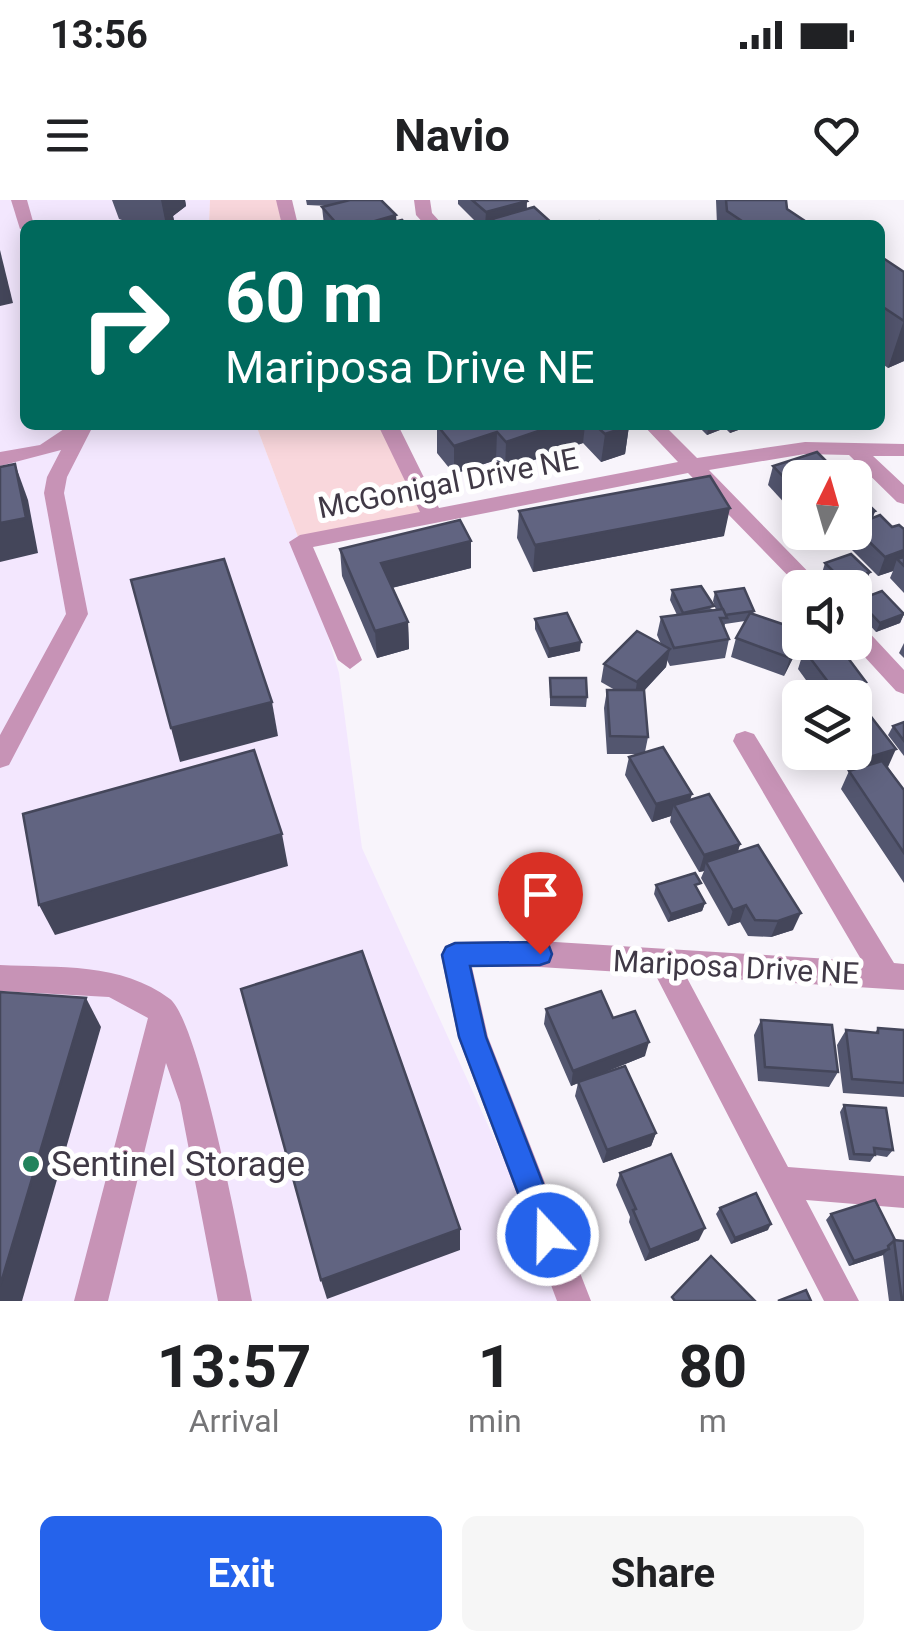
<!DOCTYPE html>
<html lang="en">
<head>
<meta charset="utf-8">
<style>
  body { margin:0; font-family:Roboto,sans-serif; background:#f6f6f6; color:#202124; height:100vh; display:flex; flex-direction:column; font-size:38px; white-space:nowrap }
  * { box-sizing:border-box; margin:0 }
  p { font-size:32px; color:#757577 }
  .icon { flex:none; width:55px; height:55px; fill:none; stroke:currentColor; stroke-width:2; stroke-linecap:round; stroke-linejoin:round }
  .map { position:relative; height:1101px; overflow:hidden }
  .details { display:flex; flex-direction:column; background:#fff; flex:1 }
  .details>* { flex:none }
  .banner { position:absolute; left:20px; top:20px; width:865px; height:210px; border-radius:15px; box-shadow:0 5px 25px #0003; background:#00695c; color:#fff; overflow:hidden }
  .needle { width:65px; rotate:5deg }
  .buttons { position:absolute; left:782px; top:260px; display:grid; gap:20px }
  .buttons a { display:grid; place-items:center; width:90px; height:90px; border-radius:15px; background:#fff; box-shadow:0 5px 25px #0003; font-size:50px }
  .pin { position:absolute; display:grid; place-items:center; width:85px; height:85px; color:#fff; margin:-102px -42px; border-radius:50% 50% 50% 0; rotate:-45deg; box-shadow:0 0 10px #0007 }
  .pin .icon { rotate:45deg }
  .me { position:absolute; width:110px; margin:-55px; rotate:339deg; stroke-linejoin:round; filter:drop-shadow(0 0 8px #0008) }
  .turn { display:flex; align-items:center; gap:35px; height:210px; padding:0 40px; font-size:45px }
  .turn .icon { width:130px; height:130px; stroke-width:2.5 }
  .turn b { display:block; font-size:70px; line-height:85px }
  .eta { display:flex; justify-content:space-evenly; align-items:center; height:170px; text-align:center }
  .eta b { font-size:60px; font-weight:700; line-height:70px }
  .primary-button { display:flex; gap:20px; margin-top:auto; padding:20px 40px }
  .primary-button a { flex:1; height:115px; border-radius:15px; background:#2563eb; color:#fff; font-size:40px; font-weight:700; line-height:115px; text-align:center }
  .primary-button a+a { background:#f6f6f6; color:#202124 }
  .status { display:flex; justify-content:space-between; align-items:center; height:70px; padding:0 50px; background:#fff; direction:ltr }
  .status svg { height:28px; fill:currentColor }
  header { display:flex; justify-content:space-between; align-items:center; height:130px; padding:0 40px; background:#fff; font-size:45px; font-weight:700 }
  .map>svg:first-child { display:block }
</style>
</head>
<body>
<div class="status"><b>13:56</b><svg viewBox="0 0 49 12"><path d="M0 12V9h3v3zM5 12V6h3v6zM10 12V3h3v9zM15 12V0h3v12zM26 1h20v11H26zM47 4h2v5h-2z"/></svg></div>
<header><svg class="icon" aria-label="menu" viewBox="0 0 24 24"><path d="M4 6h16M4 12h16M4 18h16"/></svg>Navio<svg class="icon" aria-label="heart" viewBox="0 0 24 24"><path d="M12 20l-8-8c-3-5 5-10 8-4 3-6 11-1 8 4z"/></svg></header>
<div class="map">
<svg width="904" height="1101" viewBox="0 0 904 1101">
  <rect width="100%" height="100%" fill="#f8f4fb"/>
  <!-- built -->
  <path fill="#f3e7fe" d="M0,0H210L209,25H25V225H256L300,342L339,473L362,648L568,1101H22L0,819Z"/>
  <!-- green -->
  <g fill="#f9d7dc">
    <path d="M210,0H284L289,25H209Z"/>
    <path d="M256,225H388L433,317L300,342Z"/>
  </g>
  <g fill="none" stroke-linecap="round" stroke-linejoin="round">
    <!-- minor -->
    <g fill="#c793b6" fill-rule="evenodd">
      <path d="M11,0H27L34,25L20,29Z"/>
      <path d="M276,0H292L298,25H282Z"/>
      <path d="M414,0H430L432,13L443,25H425L416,15Z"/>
      <path d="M70,225H90L91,230L67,277L64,293L88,414L9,565L0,568V535L66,414L44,293L47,277L61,250L0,266V252L40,245Z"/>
      <path d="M378,225H398L439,308L678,262L643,225H664L697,258L805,242L904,244V256H873L904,285V304L897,302L849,255L805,254L709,270L824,388H800L688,273L313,347L362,460L350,469L338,460L289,342L300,335L420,312Z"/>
      <path d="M855,424L863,426L904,470V494L896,491L851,442H855Z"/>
      <path d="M745,531L754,534L894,763L904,764V790L686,776L788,967L904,976V1008L806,1000L859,1101H824L655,774L539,767H472L488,837L591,1101H557L458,837L441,755L445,746L455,742L539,741L862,761L733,541L736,534Z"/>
      <path d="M0,765C58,768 121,762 170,799C200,823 242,1052 252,1101H218L180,903L166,863L108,1101H74L148,818L109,797L0,791Z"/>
    </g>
  </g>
  <!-- wall -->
  <g fill="#53566f">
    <path d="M112,0H185L186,6L173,16L175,25H132L131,23L119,19Z"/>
    <path d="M306,0H381L397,21L407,25H324L322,7L328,6L307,5Z"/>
    <path d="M458,0H526L527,9L554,25H479L458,4Z"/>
    <path d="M716,0H786L787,9L811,25H717Z"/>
    <path d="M880,56L904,72V161L888,168L880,162Z"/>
    <path d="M437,225H628L629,226L625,254L601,262L583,243L505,270L496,260L454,274L437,253Z"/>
    <path d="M697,225H752L730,233L725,228L707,235Z"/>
    <path d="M773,266L800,278V304L789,308L768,285Z"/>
    <path d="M855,292L875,311L873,318L892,327L904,329V393L890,378L893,371L878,376L846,344L849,337L841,340L833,332H855Z"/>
    <path d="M519,311L724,336L533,372L517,338Z"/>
    <path d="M471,341V368L392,388L408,422L409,449L377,458L342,376L340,349Z"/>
    <path d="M825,363L870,372L866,382L851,388H836L822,373Z"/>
    <path d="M672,390L714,410H716L713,401L715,392L754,411L753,414L797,450L784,476L731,457L736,438L745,421L725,424L724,428L729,439L725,458L670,466L667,460L666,467L644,491L648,537L645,552L690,600L740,644L738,651L793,730L771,737L748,736L740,722L728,726L701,678L704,671L699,672L670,622L671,616L652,622L625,575L629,557L637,554H607L604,508L607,490H615L601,482L604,464L661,444L657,435L661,417L677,415L670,400Z"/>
    <path d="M858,400L904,414L900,423L876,432L855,409Z"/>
    <path d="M535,419L580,451L548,458L535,429Z"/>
    <path d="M904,443V458L899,453Z"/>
    <path d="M804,450L866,482L859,500L855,501V498H819L798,469Z"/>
    <path d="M550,478L587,497L586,507L550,506Z"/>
    <path d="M855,507L888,567L904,590V683L841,589L849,571L850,570L838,552H855Z"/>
    <path d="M904,522V556L888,535L893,526Z"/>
    <path d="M656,685L699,691L705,703L702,711L668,722L654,694Z"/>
    <path d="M546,809L613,818L645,856L583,881L656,933L651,946L603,963L575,896L578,883L571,886L544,824Z"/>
    <path d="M761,820L838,872L829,887L758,881L754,835Z"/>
    <path d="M878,828L904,830V897L843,893L837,845L846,830L875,833Z"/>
    <path d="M844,905L893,950L887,957L875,955L870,962L849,960L840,912Z"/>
    <path d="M620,973L699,1040L645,1061L629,1022L630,1017L616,985Z"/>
    <path d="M720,1008L768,1030L731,1044L716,1014Z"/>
    <path d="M831,1014L895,1040L904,1101H889L883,1055L849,1066L826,1020Z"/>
  </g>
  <!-- shaded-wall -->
  <g fill="#44465a">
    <path d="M161,0H185L186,6L173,16L175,25H166Z"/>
    <path d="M527,1L526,19H492L491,25H485L486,12Z"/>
    <path d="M396,15L397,25H361Z"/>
    <path d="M0,50L13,103L0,106Z"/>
    <path d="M904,120V161L888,168Z"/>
    <path d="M556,225H585L583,243L505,270L506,242Z"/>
    <path d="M709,225H725V228L707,235Z"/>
    <path d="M731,225H752L730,233Z"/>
    <path d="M629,226L625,254L601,262L605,234Z"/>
    <path d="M497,232L496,260L454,274V246Z"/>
    <path d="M15,264L28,300L38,353L0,362V323Z"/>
    <path d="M800,287V304L789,308L795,289Z"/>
    <path d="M730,308L724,336L533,372L535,345Z"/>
    <path d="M875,311L868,330L855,328V318Z"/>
    <path d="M843,332H850L849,337L841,340Z"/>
    <path d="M471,341V368L383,390L381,363Z"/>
    <path d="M904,350V366L897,359L893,371L878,376L885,357Z"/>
    <path d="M870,372L866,382L851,388H842L844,382Z"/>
    <path d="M904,414L900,423L876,432L880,423Z"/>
    <path d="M408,422L409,449L377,458L375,431Z"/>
    <path d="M800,437L797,450L784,476L790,458Z"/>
    <path d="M581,442L580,451L548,458L549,449Z"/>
    <path d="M670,449L666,467L634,501L637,482Z"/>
    <path d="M866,482L859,500L855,501V498H832L835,491Z"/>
    <path d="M272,502L278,536L180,562L171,528Z"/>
    <path d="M896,549L888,567L855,577L863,559Z"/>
    <path d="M692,594L687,611L674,605L671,616L652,622L656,604Z"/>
    <path d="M282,634L288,666L55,735L39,705Z"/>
    <path d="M740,644L735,661L706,662L704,671L699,672L704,655Z"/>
    <path d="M705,703L702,711L668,722L671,714Z"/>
    <path d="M746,705L740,722L728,726L733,710Z"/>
    <path d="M801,713L793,730L771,737L778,721Z"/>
    <path d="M86,798L101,827L22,1101H0V1086Z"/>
    <path d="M649,842L645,856L571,886L573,871Z"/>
    <path d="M656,933L651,946L603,963L607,950Z"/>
    <path d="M771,1024L768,1030L731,1044L735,1038Z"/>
    <path d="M705,1028L699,1040L645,1061L650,1050Z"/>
    <path d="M460,1029V1050L327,1099L321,1080Z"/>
    <path d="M889,1049L883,1055L849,1066L854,1061Z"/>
  </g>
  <!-- building -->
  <g fill="#616481" stroke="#44465a" stroke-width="2.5">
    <path d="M350,0H381L396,15L361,25H338L322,7Z"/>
    <path d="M472,0H526L527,1L486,12Z"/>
    <path d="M726,0H786L787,9L811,25H748L727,11Z"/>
    <path d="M534,7L554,25H498L492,19Z"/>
    <path d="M402,20L407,25H382Z"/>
    <path d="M599,21L604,25H584Z"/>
    <path d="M880,56L904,72V121L880,105Z"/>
    <path d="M437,225H556L506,242L497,232L454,246Z"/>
    <path d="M595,225H628L629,226L605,234Z"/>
    <path d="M817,252L839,274L828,278H800V287L795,289L773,266Z"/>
    <path d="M15,264L26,318L0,323V267Z"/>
    <path d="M710,276L730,308L535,345L519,311Z"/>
    <path d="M855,292L875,311L855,318Z"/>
    <path d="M880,315L892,327L899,325L904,329V350L885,357L855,328V325Z"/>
    <path d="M460,320L471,341L381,363L408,422L375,431L340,349Z"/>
    <path d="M851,354L870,372L844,382L825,363Z"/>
    <path d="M904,357V366L897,359Z"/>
    <path d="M224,359L272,502L171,528L131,380Z"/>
    <path d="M701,386L714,406L683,413L672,390Z"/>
    <path d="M744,388L754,411L725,415L715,392Z"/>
    <path d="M882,391L904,414L880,423L858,400Z"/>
    <path d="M723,409L727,418H720L729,439L674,448L661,417Z"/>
    <path d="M567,413L581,442L549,449L535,419Z"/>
    <path d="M750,413L800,430V437L790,458L736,438Z"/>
    <path d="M637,431L670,449L637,482L604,464Z"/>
    <path d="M830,442H836L866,482L835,491L804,450Z"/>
    <path d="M550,478H586L587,497H551Z"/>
    <path d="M607,490H644L648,537L610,536Z"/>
    <path d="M862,505L896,549L863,559L855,548V507Z"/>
    <path d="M904,522V541L893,526Z"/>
    <path d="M663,547L692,594L656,604L629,557Z"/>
    <path d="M254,550L282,634L39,705L23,614Z"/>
    <path d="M882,561L904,590V653L849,571Z"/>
    <path d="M709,594L740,644L704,655L674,605Z"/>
    <path d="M758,645L801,713L778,721L755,720L746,705L733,710L706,662Z"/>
    <path d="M695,673L701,683L695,685L705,703L671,714L656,685Z"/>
    <path d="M362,751L460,1029L321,1080L241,789Z"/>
    <path d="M601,791L613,818L635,811L649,842L573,871L546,809Z"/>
    <path d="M0,792L86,798L0,1086Z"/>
    <path d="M761,820L832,825L838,872L765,867Z"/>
    <path d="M878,828L904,830V883L852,879L846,830L878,833Z"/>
    <path d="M625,866L656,933L607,950L578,882Z"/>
    <path d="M844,905L886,908L893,950L874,948L875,955L854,954Z"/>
    <path d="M671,954L705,1028L650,1050L633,1010L636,1009L620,973Z"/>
    <path d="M756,993L771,1024L735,1038L720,1008Z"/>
    <path d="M875,1000L895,1040L888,1046L889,1049L854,1061L831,1014Z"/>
    <path d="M894,1040L904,1041V1101H902Z"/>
    <path d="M711,1056L755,1101H675L672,1097Z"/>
    <path d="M806,1090L811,1101H778Z"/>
  </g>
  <!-- route -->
  <path fill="#2563eb" stroke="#184099" stroke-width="2.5" d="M540,742L549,746L552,754L549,762L540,765L470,766L486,837L563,1035L559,1046L548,1050L538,1046L459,837L442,755L446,747L455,743Z"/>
  <!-- markers -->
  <circle fill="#21835c" stroke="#fff" stroke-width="4" cx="31" cy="964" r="10"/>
  <g text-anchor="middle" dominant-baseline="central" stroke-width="10" stroke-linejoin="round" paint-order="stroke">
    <!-- street labels -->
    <g font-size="30" fill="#403946" stroke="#fff">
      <text transform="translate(448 283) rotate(-11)">McGonigal Drive NE</text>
      <text transform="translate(736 767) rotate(3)">Mariposa Drive NE</text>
    </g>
    <!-- near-poi labels -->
    <g font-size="35" fill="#403946" stroke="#fff" text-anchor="start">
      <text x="51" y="964">Sentinel Storage</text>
    </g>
  </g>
</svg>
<div class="buttons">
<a><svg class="needle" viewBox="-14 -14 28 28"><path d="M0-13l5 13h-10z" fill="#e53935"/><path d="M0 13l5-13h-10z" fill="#757577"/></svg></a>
<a><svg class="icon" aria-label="sound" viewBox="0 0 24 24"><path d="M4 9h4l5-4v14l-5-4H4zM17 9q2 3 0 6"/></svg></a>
<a><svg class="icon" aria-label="layers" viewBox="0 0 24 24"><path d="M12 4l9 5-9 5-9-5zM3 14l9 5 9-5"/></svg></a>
</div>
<div class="pin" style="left:540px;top:754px;background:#d93025"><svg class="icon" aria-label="arrive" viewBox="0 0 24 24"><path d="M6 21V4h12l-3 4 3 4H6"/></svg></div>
<svg class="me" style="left:548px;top:1035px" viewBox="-20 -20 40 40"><circle r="17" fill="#2563eb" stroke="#fff" stroke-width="3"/><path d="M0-11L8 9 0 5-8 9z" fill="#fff"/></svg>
<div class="banner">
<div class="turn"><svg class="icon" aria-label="right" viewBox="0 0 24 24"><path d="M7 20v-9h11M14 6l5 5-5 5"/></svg><div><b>60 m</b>Mariposa Drive NE</div></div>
</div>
</div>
<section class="details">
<div class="eta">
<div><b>13:57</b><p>Arrival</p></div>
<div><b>1</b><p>min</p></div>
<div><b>80</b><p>m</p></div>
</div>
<div class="primary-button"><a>Exit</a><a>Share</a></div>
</section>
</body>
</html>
